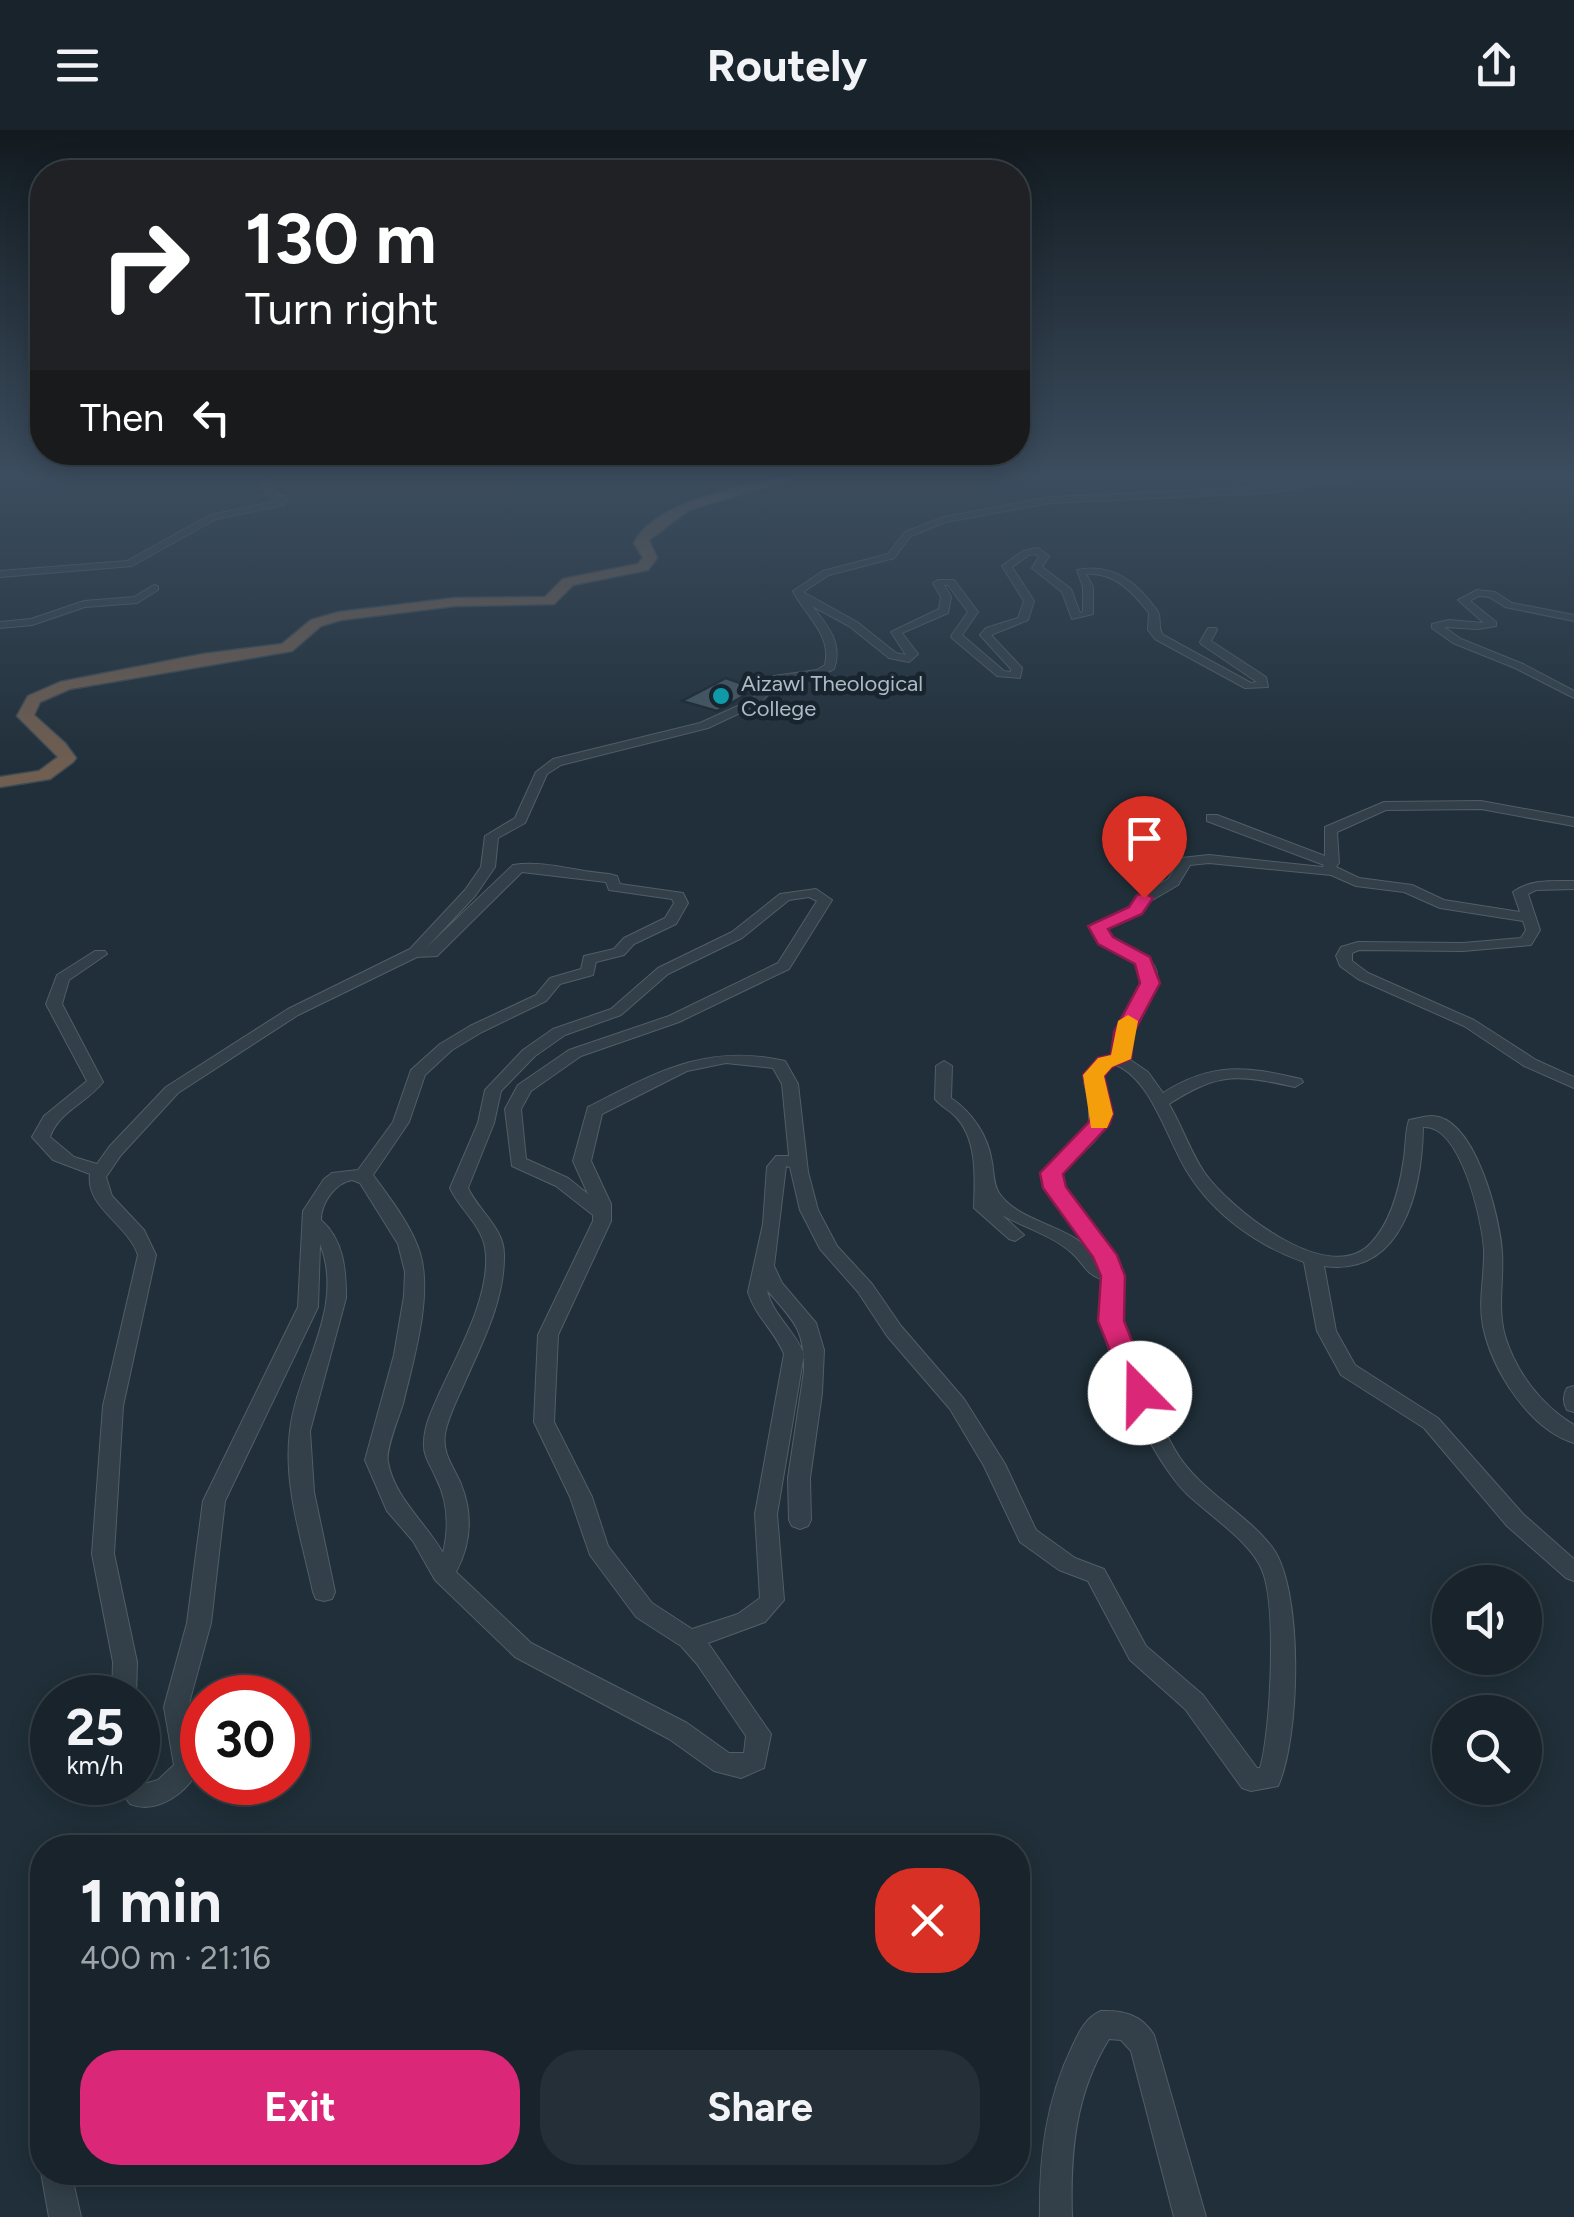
<!DOCTYPE html>
<html lang="en">
<head>
<meta charset="utf-8">
<style>
  body { margin:0; font-family:Figtree,sans-serif; background:#252f37; color:#f1f3f6; height:100vh; display:flex; flex-direction:column; font-size:38px; white-space:nowrap }
  * { box-sizing:border-box; margin:0 }
  p { font-size:32px; color:#9fa4a9 }
  .icon { flex:none; width:55px; height:55px; fill:none; stroke:currentColor; stroke-width:2; stroke-linecap:round; stroke-linejoin:round }
  .map { position:relative; flex:1; overflow:hidden }
  .drawer { position:absolute; left:30px; top:1705px; width:1000px; height:350px; display:flex; flex-direction:column; background:#18232b; border-radius:40px; box-shadow:0 5px 25px #0003,0 0 0 2px #364047 }
  .drawer>* { flex:none }
  .guide { position:absolute; left:30px; top:30px; width:1000px; height:305px; border-radius:40px; box-shadow:0 5px 25px #0003,0 0 0 2px #364047; background:#202124; color:#fff; overflow:hidden }
  .fabs { position:absolute; left:1432px; top:1435px; display:grid; gap:20px }
  .fabs a { display:grid; place-items:center; width:110px; height:110px; border-radius:50%; background:#18232b; box-shadow:0 5px 25px #0003,0 0 0 2px #364047; font-size:50px }
  .speed { position:absolute; left:30px; top:1545px; display:flex; gap:20px; font-size:50px; font-weight:700; text-align:center }
  .speed>* { display:grid; place-content:center; width:130px; height:130px; border-radius:50%; background:#18232b; box-shadow:0 5px 25px #0003,0 0 0 2px #364047; line-height:1 }
  .speed small { font-size:25px; font-weight:400 }
  .speed .limit { border:15px solid #d22; background:#fff; color:#111 }
  .pin { position:absolute; display:grid; place-items:center; width:85px; height:85px; color:#fff; margin:-102px -42px; border-radius:50% 50% 50% 0; rotate:-45deg; box-shadow:0 0 10px #0007 }
  .pin .icon { rotate:45deg }
  .me { position:absolute; width:110px; margin:-55px; rotate:338deg; stroke-linejoin:round; filter:drop-shadow(0 0 8px #0008) }
  .turn { display:flex; align-items:center; gap:35px; height:210px; padding:0 50px; font-size:45px }
  .turn .icon { width:130px; height:130px; stroke-width:2.5 }
  .turn b { display:block; font-size:70px; line-height:85px }
  .then { display:flex; align-items:center; height:95px; padding:0 50px; background:#0003; gap:20px; font-size:38px }
  .round { display:grid; place-items:center; flex:none; width:105px; height:105px; border-radius:40px; background:#252f37 }
  .headline { display:flex; align-items:center; justify-content:space-between; height:170px; padding:0 50px }
  h1 { font-size:60px; font-weight:700; line-height:75px }
  .action { display:flex; gap:20px; margin-top:auto; padding:20px 50px }
  .action a { flex:1; height:115px; border-radius:40px; background:#db2777; color:#fff; font-size:40px; font-weight:700; line-height:115px; text-align:center }
  .action a+a { background:#252f37; color:#f1f3f6 }
  header { display:flex; justify-content:space-between; align-items:center; height:130px; padding:0 50px; background:#18232b; font-size:45px; font-weight:700 }
  .map>svg:first-child { display:block }
</style>
</head>
<body>
<header><svg class="icon" aria-label="menu" viewBox="0 0 24 24"><path d="M4 6h16M4 12h16M4 18h16"/></svg>Routely<svg class="icon" aria-label="share" viewBox="0 0 24 24"><path d="M12 15V3M7 8l5-5 5 5M5 13v7h14v-7"/></svg></header>
<div class="map">
<svg width="1574" height="2087" viewBox="0 0 1574 2087">
  <rect width="100%" height="100%" fill="#202f39"/>
  <!-- building -->
  <path fill="#455663" stroke="#1b2730" stroke-width="2.5" d="M726,548L756,559L717,581L682,571Z"/>
  <g fill="none" stroke-linecap="round" stroke-linejoin="round">
    <!-- minor casing -->
    <g stroke="#515e67" stroke-width="2">
      <g id="minor">
        <path d="M262,349H270L273,361L287,369L285,375L216,389L132,436L0,447V441L127,431L210,385L278,371L266,364Z"/>
        <path d="M1335,349H1356L1265,363L1050,373L946,392L911,406L894,428L829,445L803,462L857,492L896,523L906,525L891,502L939,479L941,467L933,453L938,450H954L978,482L962,505L1004,541L1011,542V539L980,505L986,498L1018,488L1024,471L1002,436L1023,421L1038,418L1049,426L1042,437L1071,459L1080,483L1083,482V457L1077,440C1106,434 1129,446 1148,469C1149,470 1158,481 1158,482C1162,491 1157,496 1163,505L1251,553L1257,552L1201,514L1200,512L1208,498H1216L1217,500L1211,511L1266,547L1268,557L1245,558L1155,509L1148,500L1149,483C1133,462 1114,442 1086,444L1093,457V484L1072,489L1062,462L1032,438L1039,427L1036,424L1029,425L1012,437L1034,471L1028,490L991,505L1022,538L1020,548L997,546L952,508L951,506L968,482L948,455H944L951,467L948,483L902,503L918,524L909,532L889,528L849,496L812,476C828,496 843,513 834,539L820,546L781,551L759,574L708,598L561,635L547,644L525,693L498,708L495,737L475,766L426,818L513,735C545,730 577,742 609,744L617,746L620,754L683,763L688,773L676,794L634,814L624,825L596,832L593,845L560,854L546,871L482,902L452,920L425,945L409,992L373,1045C389,1067 412,1096 420,1123C433,1166 413,1231 403,1274C399,1287 385,1320 388,1332C394,1367 426,1393 443,1423C449,1398 448,1371 436,1348C431,1336 423,1326 424,1313C424,1295 433,1278 440,1262C458,1223 493,1161 485,1117C481,1095 459,1078 450,1058L478,993L485,960L523,920L553,899L611,879L658,838L732,802L780,764L816,759L832,770L789,839L679,892L581,926L531,961L521,979L526,1029L568,1048L588,1064L573,1031L588,977C656,943 705,913 785,931L798,954L808,1042L818,1080L837,1116L872,1154L901,1196L964,1269L1005,1334L1036,1400L1075,1428L1104,1439L1146,1516L1203,1565L1257,1638H1260C1271,1601 1277,1474 1262,1440C1251,1412 1209,1385 1187,1364C1153,1330 1108,1235 1101,1187C1099,1174 1101,1161 1101,1149C1086,1144 1083,1133 1072,1123C1052,1105 1025,1098 1002,1085L1024,1105L1015,1111L1009,1109L974,1078C975,1048 978,1008 954,985C947,979 940,975 935,969L936,936L944,931L952,936L951,968C973,983 988,1006 992,1032C994,1042 993,1054 999,1063C1020,1094 1072,1094 1096,1127L1052,1065L1042,1043L1089,996V971L1084,952L1096,931L1114,925L1117,898L1142,853L1141,838L1104,815L1091,797L1093,794L1133,776L1139,766L1168,749L1181,728L1209,725L1323,737L1324,735L1207,691V685H1217L1325,726V697L1384,672L1481,671L1574,688V696L1481,679L1386,680L1337,702L1339,733L1336,737L1359,748L1412,755L1444,770L1520,782L1513,762C1531,749 1552,751 1574,751V759L1536,760L1528,764L1540,800L1531,815L1463,821L1359,820L1352,823V831L1368,843L1474,890L1536,930L1574,947V958L1524,936L1464,896L1358,849L1340,836L1336,826L1341,817L1358,812L1463,813L1521,808L1526,800L1523,791L1440,778L1404,762L1356,756L1331,745L1209,733L1190,735L1178,755L1149,772L1143,782L1106,799C1114,814 1131,816 1145,826C1175,848 1142,873 1134,896C1130,906 1131,918 1129,929L1148,942L1163,963C1212,932 1246,936 1301,949L1303,952L1295,957C1239,945 1220,941 1169,974C1182,996 1190,1021 1204,1042C1229,1078 1329,1159 1371,1113C1392,1091 1400,1056 1404,1028C1406,1015 1405,1002 1409,990C1416,989 1425,986 1432,986C1475,987 1500,1087 1502,1122C1504,1150 1497,1178 1505,1206C1516,1242 1541,1275 1574,1295V1313C1529,1299 1492,1240 1483,1196C1478,1170 1485,1145 1484,1119C1482,1090 1461,994 1423,997C1422,1059 1403,1147 1324,1136L1336,1201L1355,1235L1438,1288L1523,1384L1574,1429V1451L1566,1448L1507,1396L1424,1298L1341,1245L1317,1201L1304,1132C1258,1116 1214,1085 1188,1043C1167,1010 1152,950 1116,935L1108,937L1100,952C1117,1007 1094,1008 1060,1044C1071,1076 1100,1096 1114,1127C1125,1148 1116,1169 1122,1193C1132,1236 1153,1281 1175,1320C1198,1360 1244,1381 1272,1417C1304,1459 1300,1609 1278,1656L1251,1661L1242,1658L1185,1579L1130,1530L1088,1451L1059,1440L1020,1412L984,1336L950,1279L887,1206L858,1162L820,1119L800,1080L790,1037L786,1036L774,1136L782,1153L816,1193L824,1220L822,1263L810,1348L811,1390L808,1396L800,1399L792,1396L789,1390L788,1348L804,1241C805,1198 793,1191 767,1160C772,1184 795,1201 804,1224L777,1384L784,1470L765,1492L708,1513L771,1604L764,1638L741,1648L714,1641L669,1609L515,1527L435,1450L413,1411L387,1381L365,1330L394,1225L404,1166L405,1142L398,1114L360,1053L352,1050C335,1053 321,1073 321,1090C344,1110 346,1140 346,1168L310,1301L314,1362L335,1462L332,1469L324,1471L316,1469L313,1462C302,1410 283,1355 290,1301C297,1238 346,1179 320,1114L318,1177L225,1371L211,1493L188,1577L200,1637C188,1662 158,1685 130,1674L113,1652H138V1647L144,1654L158,1650L174,1635L164,1577L187,1493L203,1371L298,1177L303,1081L324,1049L332,1043L358,1040L393,992L411,940L440,914L470,896L536,865L550,848L581,839L584,826L614,819L624,808L665,788L674,773L672,769L609,760L606,752L522,742L437,826L417,827L298,885L178,963L121,1025L106,1047L112,1066L144,1100L156,1125L123,1276L114,1424L137,1532L136,1568H112L113,1532L92,1424L103,1276L138,1125C129,1095 85,1077 90,1044L53,1030L32,1007L44,986L87,951L46,874L57,845L95,821H105L107,824L69,850L62,874L103,952C87,973 59,981 50,1007L74,1027L97,1034L109,1017L166,957L288,879L410,819L465,760L481,737L485,706L515,688L536,642L553,629L700,593L751,570L774,546L817,540L825,535C832,504 806,487 793,461L823,441L888,424L905,402L944,387L1050,367L1265,357ZM809,767L817,771L778,833L669,886L569,920L518,955L505,979L512,1036L556,1056L593,1085V1091L538,1205L534,1292L570,1367L590,1425L636,1487L681,1516L697,1534L746,1606L744,1623H729L687,1593L531,1513L456,1442C471,1414 473,1384 461,1354C454,1337 442,1324 445,1304C448,1287 457,1270 464,1254C482,1213 505,1170 504,1124C504,1098 478,1080 468,1058L494,993L501,961L535,926L565,905L621,885L668,844L742,808L789,770ZM726,933L773,938L782,954L789,1026H776L767,1037L763,1094L748,1162C755,1186 775,1201 784,1224L755,1384L760,1468L738,1484L692,1499L652,1473L608,1416L592,1367L554,1292L558,1205L611,1091V1074L591,1031L602,984L687,941Z"/>
        <path d="M154,455L158,456V460L137,473L85,477L32,495L0,498V492L31,489L84,471L134,467Z"/>
        <path d="M1477,460L1495,462L1512,473L1574,485V491L1505,477L1489,467L1479,466L1470,471L1496,492V496L1478,499L1444,497L1461,509L1523,534L1574,561V568L1515,538L1453,513L1432,498V494L1449,490L1484,493L1458,470Z"/>
        <path d="M1574,1256V1282L1567,1280C1563,1273 1563,1265 1567,1258Z"/>
        <path d="M1101,1881C1124,1880 1142,1885 1154,1905L1206,2087H1174L1131,1921L1121,1910L1109,1909C1075,1964 1070,2023 1072,2087H1040C1039,2027 1046,1971 1072,1917C1079,1902 1086,1887 1101,1881Z"/>
        <path d="M42,2038V2042H71L81,2087H49L41,2042Z"/>
      </g>
    </g>
    <!-- highway casing -->
    <g stroke="#3e4b54" stroke-width="3">
      <path id="highway" d="M774,349H792L689,380L649,410L657,428L648,440L573,455L554,474L455,476L341,490L321,496L292,521L70,559L40,572L34,585L65,613L76,628L73,632L50,649L0,657V647L39,641L58,627L17,586L28,566L60,552L203,524L282,514L311,490L339,482L455,468L545,467L563,449L638,434L643,428L634,413C654,372 734,360 774,349Z"/>
    </g>
    <!-- minor -->
    <use href="#minor" fill="#334049" fill-rule="evenodd"/>
    <!-- highway -->
    <use href="#highway" fill="#705e50" fill-rule="evenodd"/>
  </g>
  <!-- sky -->
  <linearGradient id="sky" x2="0" y2="1"><stop stop-color="#121a1f"/><stop offset="0.54" stop-color="#3c4d5f"/><stop offset="1" stop-color="#3c4d5f" stop-opacity="0"/></linearGradient>
  <rect width="1574" height="641" fill="url(#sky)"/>
  <!-- route -->
  <path fill="#db2777" stroke="#8e194d" stroke-width="2.5" d="M1144,763L1153,768L1142,784L1108,799L1113,807L1150,827L1160,853L1134,902L1131,929L1112,937L1104,946L1113,984L1109,995L1063,1044L1066,1057L1117,1125L1125,1146L1124,1191L1153,1263L1149,1269H1131L1127,1263L1098,1191L1101,1146L1093,1127L1043,1058L1040,1043L1088,993L1092,984L1083,945L1098,928L1111,925L1114,902L1140,853L1135,834L1098,814L1088,796L1129,777L1137,765Z"/>
  <!-- slow -->
  <path fill="#f59e0b" d="M1128,885L1138,891L1131,929L1112,937L1104,946L1113,984L1107,998H1091L1083,945L1098,928L1111,925L1118,891Z"/>
  <!-- markers -->
  <circle fill="#0f9aa8" stroke="#19252e" stroke-width="4" cx="721" cy="566" r="10"/>
  <g text-anchor="middle" dominant-baseline="central" stroke-width="9" stroke-linejoin="round" paint-order="stroke">
    <!-- far-poi labels -->
    <g font-size="22" fill="#aebbc6" stroke="#19252e" text-anchor="start">
      <text x="741" y="553">Aizawl Theological<tspan x="741" dy="25">College</tspan></text>
    </g>
  </g>
</svg>
<div class="fabs">
<a><svg class="icon" aria-label="sound" viewBox="0 0 24 24"><path d="M4 9h4l5-4v14l-5-4H4zM17 9q2 3 0 6"/></svg></a>
<a><svg class="icon" aria-label="search" viewBox="0 0 24 24"><circle cx="10" cy="10" r="6"/><path d="M15 15l6 6"/></svg></a>
</div>
<div class="speed"><div>25<small>km/h</small></div><div class="limit">30</div></div>
<div class="pin" style="left:1144px;top:768px;background:#d93025"><svg class="icon" aria-label="arrive" viewBox="0 0 24 24"><path d="M6 21V4h12l-3 4 3 4H6"/></svg></div>
<svg class="me" style="left:1140px;top:1263px" viewBox="-20 -20 40 40"><circle r="19" fill="#fff"/><path d="M0-13L10 11 0 6-10 11z" fill="#db2777"/></svg>
<div class="guide">
<div class="turn"><svg class="icon" aria-label="right" viewBox="0 0 24 24"><path d="M7 20v-9h11M14 6l5 5-5 5"/></svg><div><b>130 m</b>Turn right</div></div>
<div class="then">Then<svg class="icon" aria-label="left" viewBox="0 0 24 24"><path d="M17 20v-9H6M10 6l-5 5 5 5"/></svg></div>
</div>
<section class="drawer">
<div class="headline"><div><h1>1 min</h1><p>400 m · 21:16</p></div><a class="round" style="background:#d93025;color:#fff"><svg class="icon" aria-label="close" viewBox="0 0 24 24"><path d="M6 6l12 12M18 6L6 18"/></svg></a></div>
<div class="action"><a>Exit</a><a>Share</a></div>
</section>
</div>
</body>
</html>
